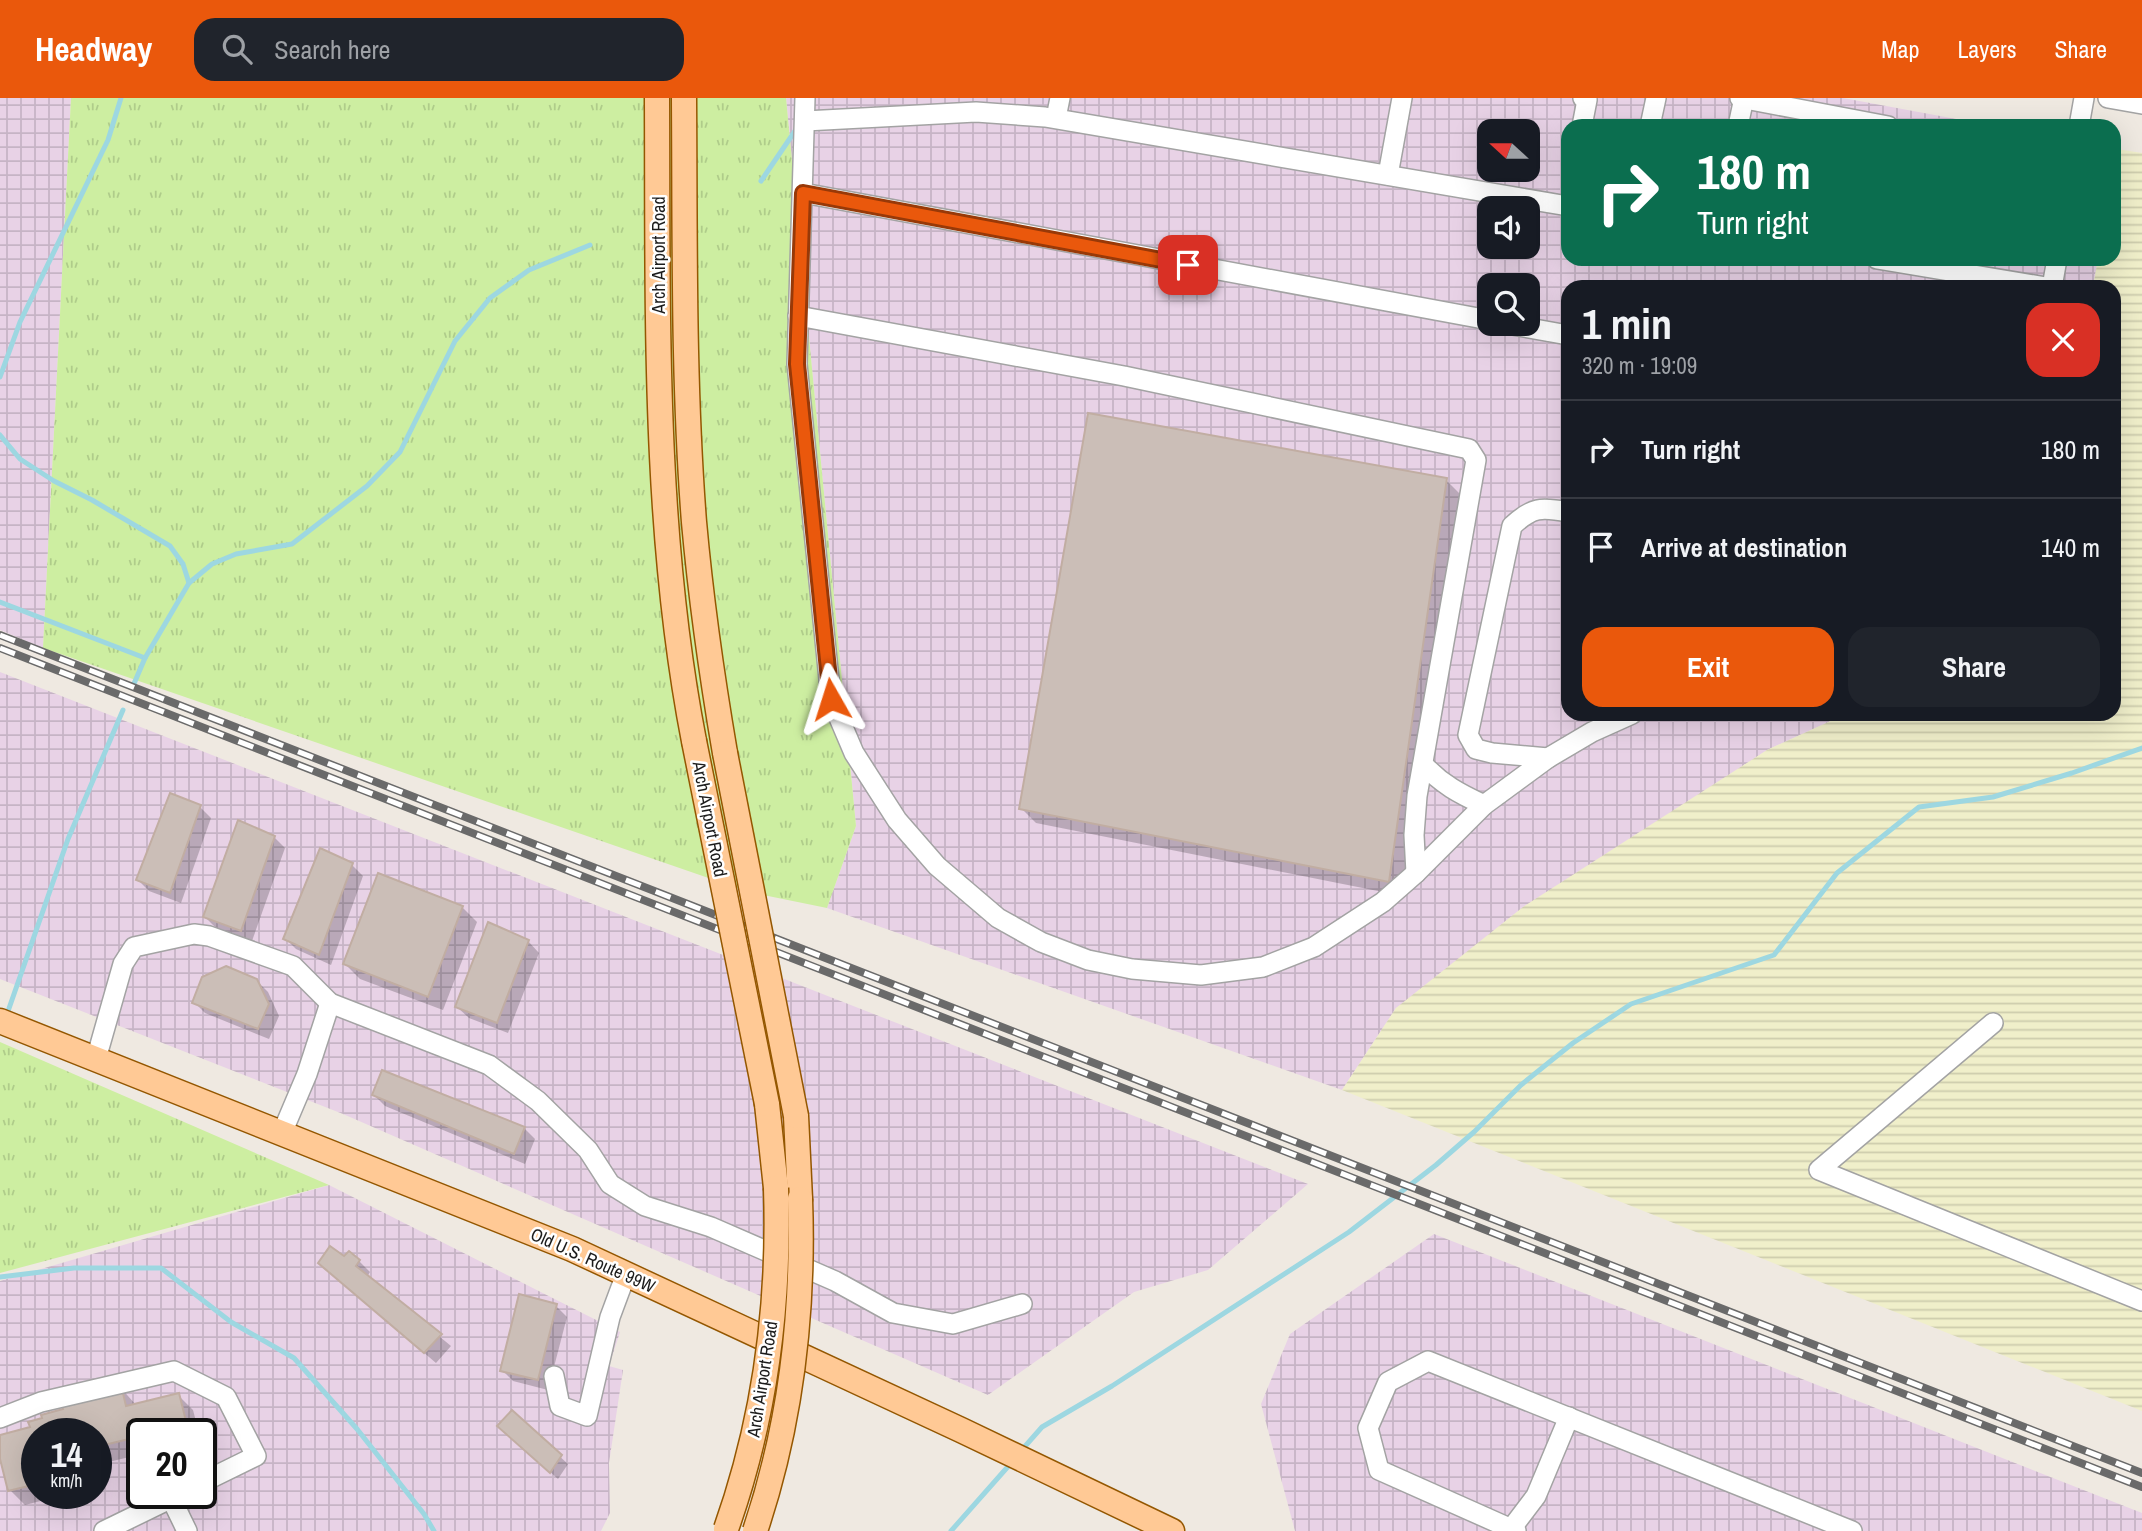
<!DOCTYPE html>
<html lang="en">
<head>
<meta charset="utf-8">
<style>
  body { margin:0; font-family:"Archivo Narrow",sans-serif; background:#20242c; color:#f1f3f6; height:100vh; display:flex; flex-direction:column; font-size:26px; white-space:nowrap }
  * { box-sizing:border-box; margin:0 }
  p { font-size:23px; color:#9ea1a6 }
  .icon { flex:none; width:38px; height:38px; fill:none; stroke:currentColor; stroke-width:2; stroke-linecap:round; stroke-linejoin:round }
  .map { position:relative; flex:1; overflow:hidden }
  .panel { position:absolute; left:1561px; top:182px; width:560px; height:441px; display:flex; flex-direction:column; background:#171b24; border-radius:21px; box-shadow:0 7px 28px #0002 }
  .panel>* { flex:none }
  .banner { position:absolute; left:1561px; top:21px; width:560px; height:147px; border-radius:21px; box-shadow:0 7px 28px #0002; background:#0b6e4f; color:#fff; overflow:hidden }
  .needle { width:46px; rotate:291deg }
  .buttons { position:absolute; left:1477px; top:21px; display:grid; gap:14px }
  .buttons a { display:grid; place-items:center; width:63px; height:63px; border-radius:14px; background:#171b24; box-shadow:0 7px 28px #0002; font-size:35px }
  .speed { position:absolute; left:21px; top:1320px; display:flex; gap:14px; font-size:35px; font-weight:700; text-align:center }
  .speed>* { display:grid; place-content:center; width:91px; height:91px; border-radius:50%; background:#171b24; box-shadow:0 7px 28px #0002; line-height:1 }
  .speed small { font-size:18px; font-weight:400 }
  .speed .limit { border:4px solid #111; border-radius:10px; background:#fff; color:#111 }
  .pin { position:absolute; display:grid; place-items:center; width:60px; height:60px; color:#fff; margin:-30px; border-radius:14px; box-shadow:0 4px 10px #0006 }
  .me { position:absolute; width:77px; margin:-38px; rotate:354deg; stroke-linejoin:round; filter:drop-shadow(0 0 5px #0008) }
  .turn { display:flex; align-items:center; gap:24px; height:147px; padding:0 21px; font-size:32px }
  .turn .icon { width:91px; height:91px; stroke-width:2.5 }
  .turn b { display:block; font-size:49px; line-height:60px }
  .round { display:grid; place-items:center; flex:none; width:74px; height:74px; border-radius:21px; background:#20242c }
  .headline { display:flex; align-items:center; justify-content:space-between; height:119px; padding:0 21px }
  h1 { font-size:42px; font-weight:800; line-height:52px }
  .button { display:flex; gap:14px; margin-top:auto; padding:14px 21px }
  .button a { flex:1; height:80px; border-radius:21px; background:#ea580c; color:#fff; font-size:28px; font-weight:800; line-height:80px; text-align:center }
  .button a+a { background:#20242c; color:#f1f3f6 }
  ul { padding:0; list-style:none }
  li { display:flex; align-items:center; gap:21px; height:98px; padding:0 21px; border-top:2px solid #363941 }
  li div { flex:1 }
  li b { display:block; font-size:26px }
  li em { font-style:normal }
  header { display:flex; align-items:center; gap:42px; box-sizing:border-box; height:98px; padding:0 35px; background:#ea580c; color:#fff }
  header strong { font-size:33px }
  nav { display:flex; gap:38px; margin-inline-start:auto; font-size:24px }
  .search { width:490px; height:63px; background:#20242c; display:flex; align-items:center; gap:18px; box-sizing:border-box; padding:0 24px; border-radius:21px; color:#9ea1a6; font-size:26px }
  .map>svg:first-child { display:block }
</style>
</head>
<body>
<header>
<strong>Headway</strong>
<div class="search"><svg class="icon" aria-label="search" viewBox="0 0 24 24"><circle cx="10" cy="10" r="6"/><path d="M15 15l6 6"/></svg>Search here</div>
<nav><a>Map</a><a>Layers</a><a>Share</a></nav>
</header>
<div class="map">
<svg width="2142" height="1433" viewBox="0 0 2142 1433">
  <defs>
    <pattern id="industrial-grid" width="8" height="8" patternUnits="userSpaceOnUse" patternTransform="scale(1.75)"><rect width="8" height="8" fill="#e8d2e6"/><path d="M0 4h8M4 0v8" fill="none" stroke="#c6b4c5"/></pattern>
    <pattern id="farmland-rules" width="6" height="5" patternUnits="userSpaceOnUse" patternTransform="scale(1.75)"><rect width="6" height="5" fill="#f0efca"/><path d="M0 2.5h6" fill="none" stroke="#cdccad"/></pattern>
    <pattern id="grass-tufts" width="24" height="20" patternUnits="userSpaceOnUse" patternTransform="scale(1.75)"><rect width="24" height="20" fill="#cdeea1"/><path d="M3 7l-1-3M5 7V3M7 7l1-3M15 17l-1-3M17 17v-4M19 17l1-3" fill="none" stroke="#afcc8a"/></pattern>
  </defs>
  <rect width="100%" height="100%" fill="#efe9e1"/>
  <!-- industrial -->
  <g fill="url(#industrial-grid)" fill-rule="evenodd">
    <path d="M0,0H71L43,550L0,532Z"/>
    <path d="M786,0H1843L1994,28H1568V161H2098L2093,189H1568V616H1846L1767,652L1396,910L1342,992L827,810L856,728ZM1489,33H1528V72H1489ZM1489,110H1528V149H1489ZM1489,187H1528V226H1489Z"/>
    <path d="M0,574L1308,1086L1208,1172L1134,1194L988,1297L343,1016L0,881Z"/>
    <path d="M329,1087L620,1234L609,1268L623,1272L609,1365L610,1415L601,1433H0V1183ZM37,1335H96V1395H37ZM142,1335H201V1395H142Z"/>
    <path d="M1434,1136L2142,1415V1433H1295L1261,1306L1290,1236Z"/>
  </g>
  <!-- farmland -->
  <path fill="url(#farmland-rules)" d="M2117,51L2142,55V1313L1342,992L1396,910L1523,809L1767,652L1846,616H2114V189H2093L2098,161H2114V66Z"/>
  <!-- grass -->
  <g fill="url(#grass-tufts)">
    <path d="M71,0H786L856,728L827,810L749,794L43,550Z"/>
    <path d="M0,944L329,1087L0,1175Z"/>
  </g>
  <!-- shadow -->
  <g fill="#0003">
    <path d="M1446,382L1461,397L1403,798L1036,725L1021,710Z"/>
    <path d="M200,709L211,720L181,805L149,793L138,782Z"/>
    <path d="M274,739L285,750L252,843L216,830L205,819Z"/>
    <path d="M352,767L363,778L331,867L296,851L285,840Z"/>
    <path d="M462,809L477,824L443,912L360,881L345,866Z"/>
    <path d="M528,843L539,855L508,935L469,920L457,909Z"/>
    <path d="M256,882L268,894L279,918L269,941L205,915L194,904Z"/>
    <path d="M374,997L524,1030L535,1041L525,1066L385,1008Z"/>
    <path d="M345,1160L359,1163L370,1174L367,1179L451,1248L436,1265L331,1175Z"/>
    <path d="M556,1208L567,1219L548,1292L513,1283L502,1272Z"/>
    <path d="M120,1289L136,1307L178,1297L193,1312L199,1335H142V1356L96,1367V1335H37V1395H50L52,1400L25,1407L10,1392L0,1354V1339L32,1331L65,1312Z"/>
    <path d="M512,1315L568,1366L558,1381L507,1335Z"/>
  </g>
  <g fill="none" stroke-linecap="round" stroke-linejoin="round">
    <!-- stream -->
    <g stroke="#9dd7e1" stroke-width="5">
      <path d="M761,83L797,30"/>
      <path d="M0,279L20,224L108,42L121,0"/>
      <path d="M0,337L20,361L54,383L92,402L170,448L183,466L189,485"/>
      <path d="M0,504L145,560"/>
      <path d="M133,588L145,560L189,485L212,466L236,456L292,446L367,388L400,354L455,243L490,200L529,172L590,147"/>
      <path d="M6,919L68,741L123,612"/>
      <path d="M0,1179L74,1170H161L231,1224L294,1260L357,1331L424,1416L434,1433"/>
      <path d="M1020,1354L1042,1329L1112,1288L1349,1134L1436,1067L1474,1034L1521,987L1573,945L1631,906L1774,857L1837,775L1919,709L1993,699L2072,675L2142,650"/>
      <path d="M951,1433L1012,1364"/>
    </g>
  </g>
  <!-- building -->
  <g fill="#cbbeb7" stroke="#c1ada2" stroke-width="2">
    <path d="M1088,315L1447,380L1389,784L1019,711Z"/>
    <path d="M170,695L201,707L170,795L136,782Z"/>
    <path d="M238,722L275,738L241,833L203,819Z"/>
    <path d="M320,750L353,765L319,857L283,841Z"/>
    <path d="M378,775L463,808L428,899L343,866Z"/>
    <path d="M488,824L529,842L497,925L455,909Z"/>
    <path d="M226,868L257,881L269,906L258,931L192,905L202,879Z"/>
    <path d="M382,972L525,1029L514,1056L372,997Z"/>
    <path d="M330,1148L344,1158L349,1153L360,1162L356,1168L442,1236L424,1255L318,1165Z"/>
    <path d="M519,1196L557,1206L538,1282L500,1273Z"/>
    <path d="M121,1287L126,1308L179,1295L189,1335H142V1349L135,1351L133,1340L96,1349V1335H37L35,1375L37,1386L8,1393L0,1361V1337L30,1329L28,1324L42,1320L41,1317L63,1311L61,1302Z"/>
    <path d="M512,1312L562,1357L550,1375L497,1328Z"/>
  </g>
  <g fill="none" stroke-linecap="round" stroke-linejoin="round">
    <!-- minor casing -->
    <g stroke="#a3a3a3" stroke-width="22">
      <g id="minor">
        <path d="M805,0L797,266L831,601L854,655L897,722L937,768L998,820L1041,844L1088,862L1132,871L1201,877L1263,869L1314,849L1383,804L1416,775L1484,707L1548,660L1592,634L1632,616"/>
        <path d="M1740,0L1888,28"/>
        <path d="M2108,0L2142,6"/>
        <path d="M1056,20L1060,0"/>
        <path d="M805,23L976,14L1045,19L1568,108"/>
        <path d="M1582,28L1587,2L1583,0"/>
        <path d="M1650,28L1656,0"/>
        <path d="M1738,28L1744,0"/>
        <path d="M2079,28L2084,0"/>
        <path d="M1388,77L1402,0"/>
        <path d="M803,95L1489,222"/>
        <path d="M1877,161L2046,189"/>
        <path d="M2052,189L2057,161"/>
        <path d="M798,218L1124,278L1469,351L1476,362L1417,698L1414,737L1416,775"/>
        <path d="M1507,226L1568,237"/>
        <path d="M1548,660L1492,655L1476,651L1468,637L1512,428C1532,409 1541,409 1568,414"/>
        <path d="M1423,666C1441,686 1460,696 1484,707"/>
        <path d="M1993,925L1819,1072L2142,1203"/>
        <path d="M96,961L123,866L134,849L194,836L209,838L293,868L330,905L489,967L538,1003L588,1052L610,1086L645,1108L711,1129L835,1183L893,1215L953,1226L1022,1206"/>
        <path d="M282,1035L307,976L330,905"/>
        <path d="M554,1278L560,1308L587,1318L610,1219L626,1176"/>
        <path d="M0,1320L41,1304L174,1273L226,1299L256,1358L201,1385"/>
        <path d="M171,1400L187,1433"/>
        <path d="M1511,1431L1536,1398L1569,1319"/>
        <path d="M104,1433L182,1395"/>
        <path d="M1516,1433L1379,1372L1368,1330L1388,1284L1428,1263L1852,1433"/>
      </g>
    </g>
    <!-- major casing -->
    <g stroke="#945700" stroke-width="27">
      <g id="major">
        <path d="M657,0C658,214 653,432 694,643"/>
        <path d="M684,0C685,141 683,283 694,424C701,502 712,579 725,655"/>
        <path d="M0,923L572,1151L961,1332L1172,1433"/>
        <path d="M767,1006L776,1090"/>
        <path d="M796,1018L800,1101"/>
      </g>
    </g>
    <!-- minor -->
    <use href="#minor" stroke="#fff" stroke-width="19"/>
    <!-- major -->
    <use href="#major" stroke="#ffc995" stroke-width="24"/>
    <!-- rail casing -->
    <g stroke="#6a6a6a" stroke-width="8">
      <g id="rail">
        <path d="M0,537L2142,1375"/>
        <path d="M0,550L2142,1389"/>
      </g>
    </g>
    <!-- rail -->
    <use href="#rail" stroke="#fff" stroke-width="5" stroke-dasharray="16" stroke-linecap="butt"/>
    <!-- major-bridge casing -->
    <g stroke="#945700" stroke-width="27" stroke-linecap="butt">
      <g id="major-bridge">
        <path d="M694,643L767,1006"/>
        <path d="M725,655L796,1018"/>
        <path d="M726,1431C765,1321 780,1206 776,1090"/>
        <path d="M755,1433C791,1326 804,1213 800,1101"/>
      </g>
    </g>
    <!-- major-bridge -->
    <use href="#major-bridge" stroke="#ffc995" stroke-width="24"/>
  </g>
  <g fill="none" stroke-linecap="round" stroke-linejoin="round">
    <!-- route casing -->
    <g stroke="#983908" stroke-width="18">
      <path id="route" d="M831,601L797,266L803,95L1188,167"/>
    </g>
    <!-- route -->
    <use href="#route" stroke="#ea580c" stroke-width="12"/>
  </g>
  <g text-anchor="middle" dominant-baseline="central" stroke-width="5" stroke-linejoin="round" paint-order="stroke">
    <!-- street labels -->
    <g font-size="18" fill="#1c1c1c" stroke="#fff">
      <text transform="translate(658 157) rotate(-90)">Arch Airport Road</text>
      <text transform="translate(710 721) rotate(79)">Arch Airport Road</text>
      <text transform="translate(593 1162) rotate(24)">Old U.S. Route 99W</text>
      <text transform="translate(762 1281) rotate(-81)">Arch Airport Road</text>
    </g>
  </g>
</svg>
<div class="buttons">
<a><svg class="needle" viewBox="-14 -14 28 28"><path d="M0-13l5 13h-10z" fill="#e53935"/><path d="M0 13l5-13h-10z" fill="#9ea1a6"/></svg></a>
<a><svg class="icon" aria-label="sound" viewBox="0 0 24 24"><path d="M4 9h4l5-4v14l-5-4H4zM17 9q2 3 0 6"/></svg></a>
<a><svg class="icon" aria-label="search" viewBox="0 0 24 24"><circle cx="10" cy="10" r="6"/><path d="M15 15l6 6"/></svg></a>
</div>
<div class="speed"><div>14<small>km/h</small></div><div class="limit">20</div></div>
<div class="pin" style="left:1188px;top:167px;background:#d93025"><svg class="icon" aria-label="arrive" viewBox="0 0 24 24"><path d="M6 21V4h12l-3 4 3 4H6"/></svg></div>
<svg class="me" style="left:831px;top:601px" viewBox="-20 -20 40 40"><path d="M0-17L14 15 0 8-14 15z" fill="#ea580c" stroke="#fff" stroke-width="4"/></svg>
<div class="banner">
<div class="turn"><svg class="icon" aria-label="right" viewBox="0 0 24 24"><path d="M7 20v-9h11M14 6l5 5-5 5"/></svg><div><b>180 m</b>Turn right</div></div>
</div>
<section class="panel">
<div class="headline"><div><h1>1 min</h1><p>320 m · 19:09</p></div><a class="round" style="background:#d93025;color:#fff"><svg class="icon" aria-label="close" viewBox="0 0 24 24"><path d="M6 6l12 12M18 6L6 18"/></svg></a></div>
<ul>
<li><svg class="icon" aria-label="right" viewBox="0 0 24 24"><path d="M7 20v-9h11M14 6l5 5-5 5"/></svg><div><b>Turn right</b></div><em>180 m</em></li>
<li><svg class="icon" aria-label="arrive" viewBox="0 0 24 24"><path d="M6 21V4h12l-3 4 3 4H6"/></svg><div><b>Arrive at destination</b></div><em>140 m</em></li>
</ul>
<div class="button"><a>Exit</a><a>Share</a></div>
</section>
</div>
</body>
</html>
